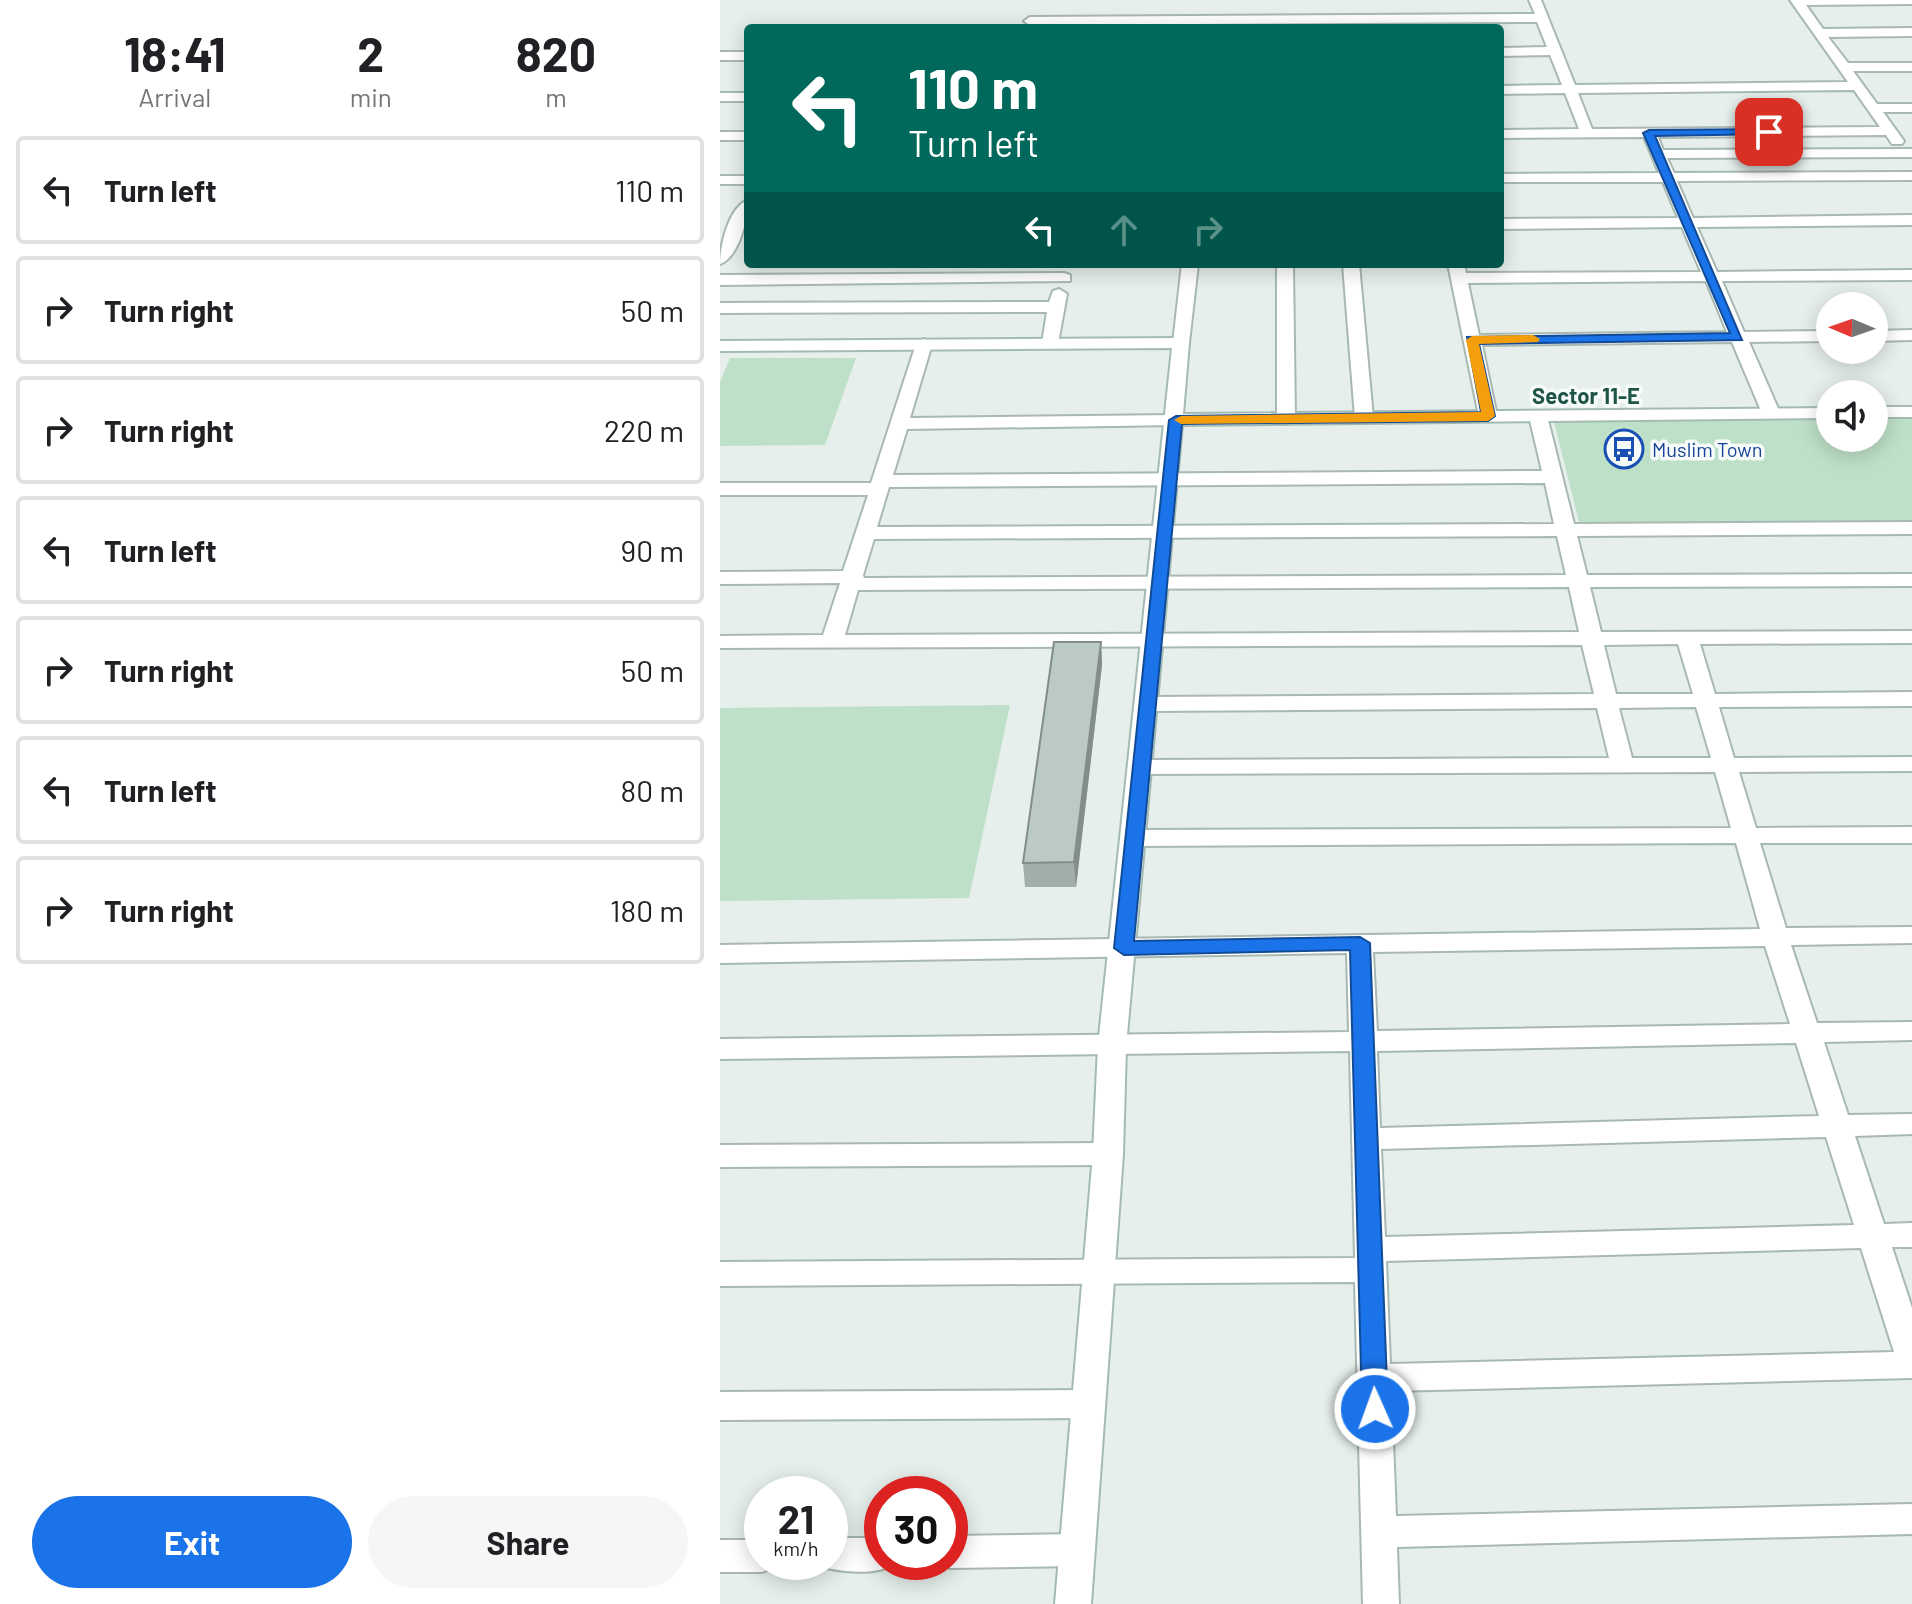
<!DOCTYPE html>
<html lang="en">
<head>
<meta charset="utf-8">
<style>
  body { margin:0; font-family:Barlow,sans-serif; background:#f6f6f6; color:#202124; height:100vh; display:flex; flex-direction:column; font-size:30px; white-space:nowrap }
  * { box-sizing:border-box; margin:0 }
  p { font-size:26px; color:#757577 }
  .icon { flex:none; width:44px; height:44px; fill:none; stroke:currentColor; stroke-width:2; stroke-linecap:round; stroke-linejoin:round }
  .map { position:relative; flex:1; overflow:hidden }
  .drawer { display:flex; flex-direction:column; background:#fff; width:720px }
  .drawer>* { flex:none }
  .top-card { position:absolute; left:24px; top:24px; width:760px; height:244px; border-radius:8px; box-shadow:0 4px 20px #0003; background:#00695c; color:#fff; overflow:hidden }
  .needle { width:52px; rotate:272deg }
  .buttons { position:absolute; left:1096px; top:292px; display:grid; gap:16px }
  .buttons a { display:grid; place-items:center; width:72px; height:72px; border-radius:50%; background:#fff; box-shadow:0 4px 20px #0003; font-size:40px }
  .speed { position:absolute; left:24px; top:1476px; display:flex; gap:16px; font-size:40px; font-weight:700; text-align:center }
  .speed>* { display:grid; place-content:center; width:104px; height:104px; border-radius:50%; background:#fff; box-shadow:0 4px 20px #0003; line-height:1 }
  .speed small { font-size:20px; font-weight:400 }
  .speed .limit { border:12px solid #d22; background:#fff; color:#111 }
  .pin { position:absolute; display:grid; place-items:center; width:68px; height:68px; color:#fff; margin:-34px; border-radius:16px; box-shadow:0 4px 12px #0006 }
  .me { position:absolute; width:88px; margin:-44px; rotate:358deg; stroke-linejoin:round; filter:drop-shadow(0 0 6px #0008) }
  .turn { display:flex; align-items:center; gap:28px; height:168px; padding:0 32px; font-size:36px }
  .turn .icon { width:104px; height:104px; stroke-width:2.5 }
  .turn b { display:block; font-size:56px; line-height:68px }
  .lanes { display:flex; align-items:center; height:76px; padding:0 32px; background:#0003; justify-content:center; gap:40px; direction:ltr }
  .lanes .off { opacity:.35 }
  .eta { display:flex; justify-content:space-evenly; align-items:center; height:136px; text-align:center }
  .eta b { font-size:48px; font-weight:700; line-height:56px }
  .button { display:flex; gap:16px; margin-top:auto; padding:16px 32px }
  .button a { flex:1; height:92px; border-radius:48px; background:#1a73e8; color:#fff; font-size:32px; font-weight:700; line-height:92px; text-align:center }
  .button a+a { background:#f6f6f6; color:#202124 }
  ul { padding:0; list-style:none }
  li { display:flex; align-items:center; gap:24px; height:108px; margin:0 16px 12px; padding:0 16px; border:4px solid #e0e0e0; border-radius:8px }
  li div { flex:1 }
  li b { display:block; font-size:30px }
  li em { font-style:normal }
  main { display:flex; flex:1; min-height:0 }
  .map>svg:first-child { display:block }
</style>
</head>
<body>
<main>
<section class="drawer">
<div class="eta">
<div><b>18:41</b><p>Arrival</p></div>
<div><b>2</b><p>min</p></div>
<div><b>820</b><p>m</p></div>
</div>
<ul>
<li><svg class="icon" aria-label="left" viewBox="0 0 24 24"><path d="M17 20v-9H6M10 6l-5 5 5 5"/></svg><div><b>Turn left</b></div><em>110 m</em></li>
<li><svg class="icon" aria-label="right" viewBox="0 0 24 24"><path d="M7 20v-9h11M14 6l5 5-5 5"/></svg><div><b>Turn right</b></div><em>50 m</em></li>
<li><svg class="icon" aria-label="right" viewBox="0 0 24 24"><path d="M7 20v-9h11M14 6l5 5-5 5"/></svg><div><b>Turn right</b></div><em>220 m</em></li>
<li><svg class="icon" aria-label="left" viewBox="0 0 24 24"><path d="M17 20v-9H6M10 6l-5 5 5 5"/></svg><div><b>Turn left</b></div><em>90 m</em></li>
<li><svg class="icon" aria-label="right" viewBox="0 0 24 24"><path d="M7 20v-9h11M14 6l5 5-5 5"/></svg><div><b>Turn right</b></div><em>50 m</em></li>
<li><svg class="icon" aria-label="left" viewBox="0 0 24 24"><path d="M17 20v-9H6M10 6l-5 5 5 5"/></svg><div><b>Turn left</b></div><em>80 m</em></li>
<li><svg class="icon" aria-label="right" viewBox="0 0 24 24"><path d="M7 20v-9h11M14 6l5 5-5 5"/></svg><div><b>Turn right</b></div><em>180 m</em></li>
</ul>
<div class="button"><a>Exit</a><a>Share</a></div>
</section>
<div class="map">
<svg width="1192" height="1604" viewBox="0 0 1192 1604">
  <rect width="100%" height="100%" fill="#e6efeb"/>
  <!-- green -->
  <g fill="#bfe0c8">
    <path d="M10,358H136L105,445L0,446V382Z"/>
    <path d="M1110,419V438H1154V419H1192V522H859L834,422Z"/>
    <path d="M290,705L249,898L0,901V708Z"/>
  </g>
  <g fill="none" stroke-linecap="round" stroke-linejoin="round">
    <!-- street casing -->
    <g stroke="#a8b8b2" stroke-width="4">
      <g id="street">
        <path d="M809,0H821L855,85L1128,82L1070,0H1192V4L1086,5L1103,29L1192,28V36L1108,37L1128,63H1192V71H1133L1157,104H1192V112H1163L1184,141L1182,144H1172L1166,135L938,137L943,150L1192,149V157L947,158L954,173L1192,172V180L957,181L973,218L1192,215V225L977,227L997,272L1192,270V280L1002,281L1024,332L1110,331V341L1029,342L1060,413L1057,417L1051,418L1042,413L1012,342L762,345L777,416L768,421L759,416L728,264H744L746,273L981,272L962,227L780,229V219L958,218L943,182H780V174L939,173L924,137L780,138V130L859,129L845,93L780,94V86L842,85L830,55L780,56V48L827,47L817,22L310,25L304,21L310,17L815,14ZM1134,90L1160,127L872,129L858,93ZM986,281L1007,332L759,335L748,283Z"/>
        <rect x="0" y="52" width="28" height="8"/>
        <rect x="0" y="93" width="28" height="8"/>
        <rect x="0" y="132" width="28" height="8"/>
        <rect x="0" y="176" width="28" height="8"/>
        <path d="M28,200C28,218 19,257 0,264C0,245 9,207 28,200Z"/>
        <path d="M462,264H478L469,343L461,348L453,343Z"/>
        <path d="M557,264H573L575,419L566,424L557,419Z"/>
        <path d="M623,264H639L653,418L644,423L635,418Z"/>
        <path d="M344,273L350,275V281L0,285V275Z"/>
        <path d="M339,289L347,294L338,343L330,348L322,343L327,312L0,313V303L329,302L333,291Z"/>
        <path d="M1192,330V340L1154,341V331Z"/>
        <path d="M204,339L212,344L190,418L456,415L465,420L456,425L187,429L173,475L822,471L809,416L818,411L827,416L854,524L1192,522V534L857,536L867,575L1192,574V586L870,587L881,632L1192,631V643L980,644L995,694L1192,692V706L999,707L1014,758L1192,757V771L1019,772L1036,828L1192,827V843H1040L1066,928L1192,927V943L1071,945L1097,1023L1192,1022V1040L1104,1042L1128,1115L1192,1114V1134L1135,1136L1164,1224L1192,1223V1247H1172L1192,1308V1378L671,1391L676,1516L1192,1504V1534L677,1547L679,1604H643L635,1282L0,1286V1262L635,1258L630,1051L0,1059V1039L629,1032L627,953L0,963V945L1040,929L1016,843L415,846L403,838L415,830L1011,828L995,772L422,774L410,767L422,760L889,758L877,708L428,711L417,704L428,697L874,694L862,645L0,648V636L103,635L120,583L0,584V572L123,571L148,495H0V483H151L196,344ZM825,483L834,524L157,527L169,487ZM837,536L846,575L144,578L143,575L154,539ZM849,587L859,632L125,635L138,590ZM958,644L973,694H896L884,645ZM976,707L991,758H912L899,708ZM1045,946L1070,1024L657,1031L653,952ZM1076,1043L1099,1116L660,1128L657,1051ZM1106,1137L1134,1225L665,1237L661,1149ZM1141,1248L1174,1352L670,1364L666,1261Z"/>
        <path d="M388,1143L398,1146L403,1154L398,1162L388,1165L0,1167V1145Z"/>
        <path d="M368,1390L380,1394L385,1404L380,1414L368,1418L0,1420V1392Z"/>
        <path d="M357,1534L370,1539L375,1550L370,1561L357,1566L230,1568L217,1562H230V1536Z"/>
        <path d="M110,1538H162V1562H176C160,1577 117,1572 97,1565L96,1562H110Z"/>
        <path d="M0,1540H42V1562H57L55,1567L42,1572H0Z"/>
      </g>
    </g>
    <!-- secondary casing -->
    <g stroke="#a4bbb3" stroke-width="4">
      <g id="secondary">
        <path d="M461,338L469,343L463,414L1110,408V418L462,425L406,1046L403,1154L371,1604H335L373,1154L378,1046L452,348L0,351V341Z"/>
        <rect x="1154" y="407" width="38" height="10"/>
      </g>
    </g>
    <!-- street -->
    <use href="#street" fill="#fff" fill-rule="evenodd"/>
    <!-- secondary -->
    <use href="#secondary" fill="#fff" fill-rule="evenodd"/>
  </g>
  <!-- wall -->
  <path fill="#a1aea9" d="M381,642L382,665L356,887H305L303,863Z"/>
  <!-- shaded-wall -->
  <path fill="#838d89" d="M381,642L382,665L356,887L354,862Z"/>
  <!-- building -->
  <path fill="#bbcac4" stroke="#838d89" stroke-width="2" d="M334,642H381L354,862L303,863Z"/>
  <!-- route -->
  <path fill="#1a73e8" stroke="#114b97" stroke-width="2" d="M1049,129L1053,134L935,136L1022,340L759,344L775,416L768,421L462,424L414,941L640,937L650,943L668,1409L664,1416L655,1420L646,1416L642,1409L630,950L404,955L394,948L449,420L456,416L761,412L747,337L1010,333L923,133L929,130Z"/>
  <!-- slow -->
  <path fill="#f59e0b" d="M813,335L820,339L818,342L759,344L775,416L768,421L461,424L454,420L461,416L761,412L746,340L752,336Z"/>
  <!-- icons -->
  <defs>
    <g id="bus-ring" transform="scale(2)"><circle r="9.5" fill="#f7fbf9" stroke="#1a4fb4" stroke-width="1.5"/><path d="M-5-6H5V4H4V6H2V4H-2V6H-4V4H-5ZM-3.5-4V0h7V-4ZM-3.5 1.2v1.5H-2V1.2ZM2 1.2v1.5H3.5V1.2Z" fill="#1a4fb4"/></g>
  </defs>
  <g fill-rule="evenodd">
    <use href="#bus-ring" x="904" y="449"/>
  </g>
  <g text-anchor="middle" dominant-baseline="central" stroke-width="7" stroke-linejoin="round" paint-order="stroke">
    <!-- far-transit labels -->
    <g font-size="20" fill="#164399" stroke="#f7fbf9" text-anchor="start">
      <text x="932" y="449">Muslim Town</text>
    </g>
    <!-- far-neighbourhood labels -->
    <g font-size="22" font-weight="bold" fill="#1f5548" stroke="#f7fbf9">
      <text x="866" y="395">Sector 11-E</text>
    </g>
  </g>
</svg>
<div class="buttons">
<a><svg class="needle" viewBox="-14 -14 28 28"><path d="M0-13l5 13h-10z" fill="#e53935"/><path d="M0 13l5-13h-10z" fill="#757577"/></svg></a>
<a><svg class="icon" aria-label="sound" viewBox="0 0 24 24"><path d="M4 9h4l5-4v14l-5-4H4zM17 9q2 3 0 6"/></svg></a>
</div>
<div class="speed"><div>21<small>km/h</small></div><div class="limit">30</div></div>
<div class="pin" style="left:1049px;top:132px;background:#d93025"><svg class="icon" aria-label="arrive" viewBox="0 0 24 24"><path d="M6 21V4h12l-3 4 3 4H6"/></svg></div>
<svg class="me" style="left:655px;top:1409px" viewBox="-20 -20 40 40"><circle r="17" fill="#1a73e8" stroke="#fff" stroke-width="3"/><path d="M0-11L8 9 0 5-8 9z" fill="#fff"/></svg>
<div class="top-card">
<div class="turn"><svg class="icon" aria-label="left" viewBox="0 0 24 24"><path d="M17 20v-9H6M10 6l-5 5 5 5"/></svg><div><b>110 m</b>Turn left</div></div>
<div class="lanes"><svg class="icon" aria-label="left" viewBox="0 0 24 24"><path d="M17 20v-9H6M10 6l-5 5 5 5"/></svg><svg class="icon off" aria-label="ahead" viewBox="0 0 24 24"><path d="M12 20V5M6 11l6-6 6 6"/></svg><svg class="icon off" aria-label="right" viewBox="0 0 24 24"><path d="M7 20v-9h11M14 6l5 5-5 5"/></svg></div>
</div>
</div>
</main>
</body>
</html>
